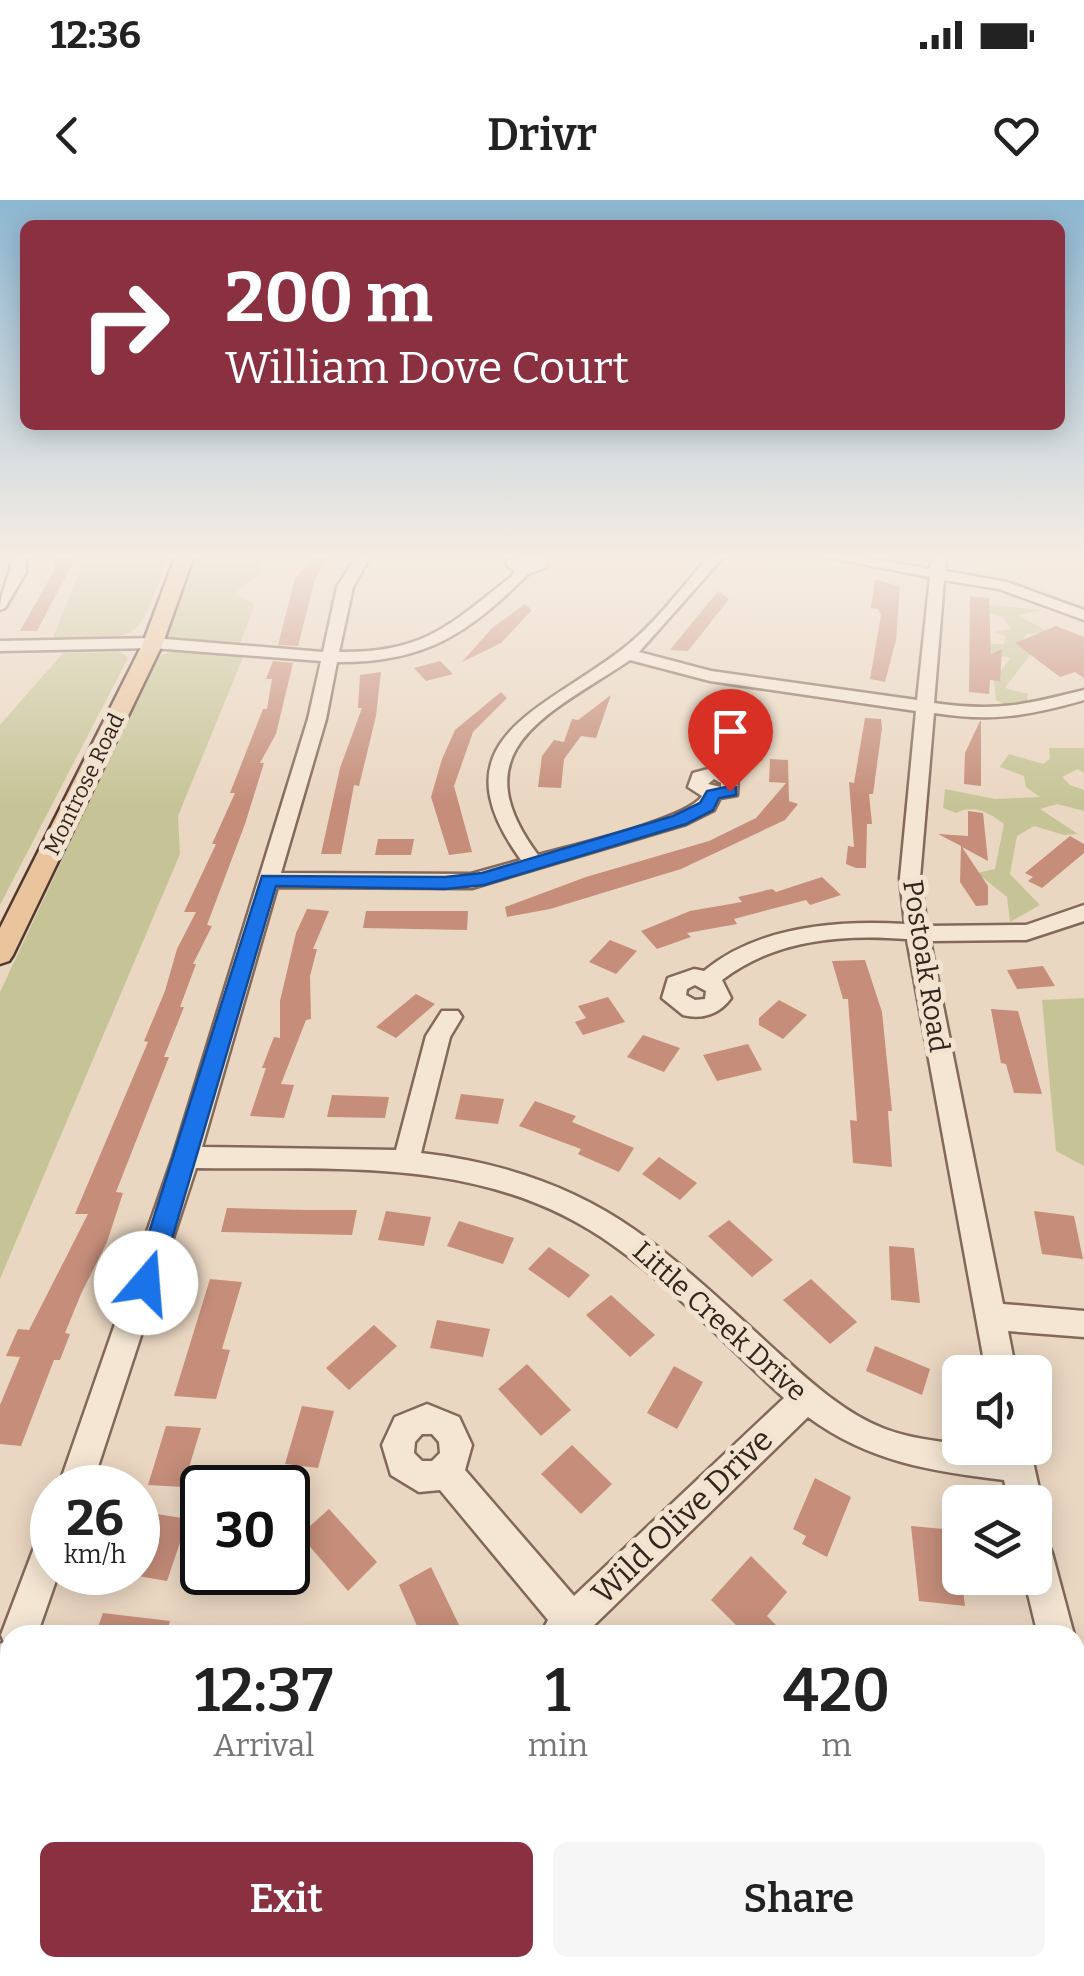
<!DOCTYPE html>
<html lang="en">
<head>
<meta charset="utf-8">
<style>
  body { margin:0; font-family:Bitter,serif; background:#f6f6f6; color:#222; height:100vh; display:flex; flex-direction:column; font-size:38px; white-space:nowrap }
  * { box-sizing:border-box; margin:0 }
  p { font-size:32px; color:#767676 }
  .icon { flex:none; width:55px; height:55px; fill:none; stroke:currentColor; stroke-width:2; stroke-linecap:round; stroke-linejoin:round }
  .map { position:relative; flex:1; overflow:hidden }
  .sheet { position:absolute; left:0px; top:1425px; width:1085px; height:352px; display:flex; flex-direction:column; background:#fff; border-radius:30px 30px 0 0; box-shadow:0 5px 25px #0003 }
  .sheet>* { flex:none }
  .banner { position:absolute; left:20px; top:20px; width:1045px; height:210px; border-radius:15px; box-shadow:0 5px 25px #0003; background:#8b3040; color:#fff; overflow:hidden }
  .fabs { position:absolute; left:942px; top:1155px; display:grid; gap:20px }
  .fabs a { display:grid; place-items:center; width:110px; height:110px; border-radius:15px; background:#fff; box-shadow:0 5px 25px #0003; font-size:50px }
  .speed { position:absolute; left:30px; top:1265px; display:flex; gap:20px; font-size:50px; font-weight:700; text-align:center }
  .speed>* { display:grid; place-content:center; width:130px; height:130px; border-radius:50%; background:#fff; box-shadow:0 5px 25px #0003; line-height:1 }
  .speed small { font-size:25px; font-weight:400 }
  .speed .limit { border:5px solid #111; border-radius:15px; background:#fff; color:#111 }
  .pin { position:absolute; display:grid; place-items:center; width:85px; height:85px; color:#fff; margin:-102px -42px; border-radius:50% 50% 50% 0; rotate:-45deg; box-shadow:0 0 10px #0007 }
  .pin .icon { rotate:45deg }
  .me { position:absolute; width:110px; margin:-55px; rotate:18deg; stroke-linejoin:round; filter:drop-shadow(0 0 8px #0008) }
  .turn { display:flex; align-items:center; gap:35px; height:210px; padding:0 40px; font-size:45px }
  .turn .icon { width:130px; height:130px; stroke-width:2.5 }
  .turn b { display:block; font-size:70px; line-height:85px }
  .eta { display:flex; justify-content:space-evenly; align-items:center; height:170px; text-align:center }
  .eta b { font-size:60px; font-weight:600; line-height:70px }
  .action { display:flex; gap:20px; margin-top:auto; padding:20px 40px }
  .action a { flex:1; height:115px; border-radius:15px; background:#8b3040; color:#fff; font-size:40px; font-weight:600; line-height:115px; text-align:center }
  .action a+a { background:#f6f6f6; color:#222 }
  .status { display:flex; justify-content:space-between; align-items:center; height:70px; padding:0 50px; background:#fff; direction:ltr }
  .status svg { height:28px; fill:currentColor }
  header { display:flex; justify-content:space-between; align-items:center; height:130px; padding:0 40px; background:#fff; font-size:45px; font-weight:600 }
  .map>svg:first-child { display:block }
</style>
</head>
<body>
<div class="status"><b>12:36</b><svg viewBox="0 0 49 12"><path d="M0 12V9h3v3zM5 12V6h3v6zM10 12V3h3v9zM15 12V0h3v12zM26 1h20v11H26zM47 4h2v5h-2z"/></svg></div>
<header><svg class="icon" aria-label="back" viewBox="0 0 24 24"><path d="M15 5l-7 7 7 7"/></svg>Drivr<svg class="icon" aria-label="heart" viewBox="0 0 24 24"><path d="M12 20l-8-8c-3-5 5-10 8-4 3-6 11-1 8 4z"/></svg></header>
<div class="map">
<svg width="1084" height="1776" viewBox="0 0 1084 1776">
  <rect width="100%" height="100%" fill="#ead7c2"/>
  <!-- green -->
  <g fill="#c6c497">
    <path d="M101,355H169C135,444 148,437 52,440L82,365Z"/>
    <path d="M193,355H263L259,375L234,393L255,405L239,446L171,441L164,434Z"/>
    <path d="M979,404L1041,410L1018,415L1048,432L1027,434L1024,438L1035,448L1005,488L1028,494L1026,505L1009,507L996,500L994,480L1010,458L990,453L991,444H1004L1005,436L994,432L1011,429L1003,417L977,410Z"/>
    <path d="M175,451L244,455L178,616L180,654L0,1079V792L154,464L161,455Z"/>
    <path d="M121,452L128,458L0,705V525L63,453Z"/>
    <path d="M1049,548H1084V573L1078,569L1062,577L1070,585L1084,590V611L1057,604L1040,609L1078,634L1064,635L1034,626L1017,636L1010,674L1040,705L1010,722L1007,697L977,673L995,669L1004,624C989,613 975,604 956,613L943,608L945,589L995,599L1040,597L1026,587L1024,576L1000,567L1009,554L1043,564L1050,559Z"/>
    <path d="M1084,798V966L1056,951L1042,800Z"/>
    <path d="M1075,1708L1084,1731V1776H569L585,1768H1075Z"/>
  </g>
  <!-- building -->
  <g fill="#c58d7a">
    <path d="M54,355H77L37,431H20L55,369Z"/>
    <path d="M317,355H329L315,379L298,446L278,445L295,378Z"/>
    <path d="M875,379L900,387L896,440L885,482L870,479L881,415L878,409L871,408Z"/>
    <path d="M718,391L729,399L688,451L670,450Z"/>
    <path d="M970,396L989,398L991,454L1002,449L1000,481L990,480L989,494L969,492Z"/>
    <path d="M525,404L532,410L501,443L462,462L492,428Z"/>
    <path d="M1056,426L1084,437V478L1075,472L1060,477L1015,443Z"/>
    <path d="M273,461L293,463L276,534L260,563H264L245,624L207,725L212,726L193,764H196L180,807H184L164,857H169L116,992L123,993L107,1042L81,1094L65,1133L70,1134L60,1160H54L21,1246L0,1244V1205L20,1157L6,1156L18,1129L29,1130L88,1014H75L148,842L144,841L165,791L177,749L196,712H184L216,644H212L235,593H230L263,509H267L272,479H266Z"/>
    <path d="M440,461L453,474L426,481L414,468Z"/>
    <path d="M381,472L376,516L359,586L354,585L341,654H321L340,568L362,508H358L360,475Z"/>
    <path d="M501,492L507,498L473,532L454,586L472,652L449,655L431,597L442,559L455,530Z"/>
    <path d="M611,495L596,538L581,536L564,559L561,588L538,587L542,556L554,540L564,542L572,519L578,520Z"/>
    <path d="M865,518L881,519L882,528L873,594H869L872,624H867L866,668H856L846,664L848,646L854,647L849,582L854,583Z"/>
    <path d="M980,521H981V586L964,584L965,553Z"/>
    <path d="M770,559L788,560L789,601L798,604L785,620L681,669L550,709L507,717L505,707L586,677L709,641L756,618L786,583L769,582Z"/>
    <path d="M968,611L983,613L988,661L962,647L988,686V705L976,706L960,682L961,646L938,634L968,636Z"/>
    <path d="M1070,636L1084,644V653L1042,688L1028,681L1033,677L1025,673Z"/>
    <path d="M378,639H414L411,655H375Z"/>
    <path d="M822,677L841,695L810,705L806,700L734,719L737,724L687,733L691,737L657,749L641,731L690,711L742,702L738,697L772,689L776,692Z"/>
    <path d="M307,709L329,711L313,749H317L310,776L311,819L306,820L281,884L294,885L284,918L250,916L266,868H262L274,837L280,838V801L296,733Z"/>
    <path d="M366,711H468L467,730L363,728Z"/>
    <path d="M610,740L637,751L616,774L589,762Z"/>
    <path d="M865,760L882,812L892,911H888L892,967L853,963L850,920L857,921L848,799H843L832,761Z"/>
    <path d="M1043,766L1055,786L1017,789L1007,770Z"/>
    <path d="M416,794L435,804L396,838L376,827Z"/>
    <path d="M608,797L625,822L583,835L575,822L586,818L578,806Z"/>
    <path d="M779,800L807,815L783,839L759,825V818Z"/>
    <path d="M991,809L1018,811L1042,894L1014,893L1006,864L1001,863Z"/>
    <path d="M643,835L680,848L664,872L627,857Z"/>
    <path d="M748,844L762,870L717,881L703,855Z"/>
    <path d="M461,894L504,899L498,924L455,919Z"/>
    <path d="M332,895L389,897L385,918L327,917Z"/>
    <path d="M535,901L576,916L572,922L634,948L619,972L578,954L581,949L519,926Z"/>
    <path d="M659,957L697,983L680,1000L642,974Z"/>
    <path d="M227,1008L307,1010H357L352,1035L221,1032Z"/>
    <path d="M386,1011L431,1017L424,1046L378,1040Z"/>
    <path d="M1034,1011L1074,1016L1083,1059L1042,1054Z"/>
    <path d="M729,1020L773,1060L752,1077L708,1036Z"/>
    <path d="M459,1021L514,1038L503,1064L447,1046Z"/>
    <path d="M889,1046L914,1048L920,1103L891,1100Z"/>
    <path d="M549,1047L590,1075L569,1098L528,1069Z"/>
    <path d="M210,1079L242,1082L222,1149L230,1150L216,1199L174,1196Z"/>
    <path d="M811,1079L857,1122L830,1144L783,1100Z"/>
    <path d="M611,1095L655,1135L630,1157L586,1115Z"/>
    <path d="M437,1120L490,1129L483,1157L430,1148Z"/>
    <path d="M374,1125L397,1146L349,1190L326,1168Z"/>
    <path d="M875,1146L930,1169L922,1195L866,1171Z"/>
    <path d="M527,1164L571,1210L541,1236L498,1189Z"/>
    <path d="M674,1166L703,1182L677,1229L647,1213Z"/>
    <path d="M302,1206L334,1211L318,1268L285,1264Z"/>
    <path d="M166,1226L201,1228L183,1287L148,1285Z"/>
    <path d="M572,1245L612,1284L581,1314L541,1274Z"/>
    <path d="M815,1278L851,1297L827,1357L802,1344L806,1336L793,1329Z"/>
    <path d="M329,1309L377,1362L348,1391L300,1335Z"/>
    <path d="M138,1311L188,1319L167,1381L138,1376Z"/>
    <path d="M911,1326L955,1330L965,1406L919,1401Z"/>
    <path d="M751,1356L787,1392L767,1416L786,1435H746L711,1400Z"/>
    <path d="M431,1367L459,1425L442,1435H421L399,1385Z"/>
    <path d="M103,1413L170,1421L166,1435H95Z"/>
  </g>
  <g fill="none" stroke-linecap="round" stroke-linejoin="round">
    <!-- minor casing -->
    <g stroke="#82695a" stroke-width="5">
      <g id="minor">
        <path d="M12,355H26V372L5,408L0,410C0,389 12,376 12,355Z"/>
        <path d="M357,355H371L353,387L339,452C424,453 449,426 512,376L515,371L507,366V360L521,355L545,357L547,366C542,370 532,371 527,375C468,434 424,463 337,462L326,519L281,673L471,674L521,660C435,541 538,513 620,451C655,425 681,388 710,355H725L639,452L711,471L917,500L930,377L815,355H849L930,369L932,355H946L945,371L1007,382L1084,410V420L999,389L944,380L934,503C997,512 1024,505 1084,490V500C1029,516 991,522 934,513L920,678L927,726L1026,725L1084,705V721L1026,740L930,741L1003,1104L1084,1111V1137L1008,1131L1016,1172H986L907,739C843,734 775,739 722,780L731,798C720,814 702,820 683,815L662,798L668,778L694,769L704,771C758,726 837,720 905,724L900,678L916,511L710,481L630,460C550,514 458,548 538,655C570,646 688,619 702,596L688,587L693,573L716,567L738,576L737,595L720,598L714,610L686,624L472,688L277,687L202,947L396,950L426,836L442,811H458L462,817L450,837L421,953C499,962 571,985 635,1030C684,1065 729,1108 774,1149C807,1179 843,1213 885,1229C909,1238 935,1241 960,1244V1248H1030L1042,1302L1037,1314L1035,1302H1009L1004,1280C931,1271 869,1262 808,1217L584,1435H540L548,1420L440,1290L419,1292L391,1275L382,1245L395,1217L427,1204L459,1217L472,1245L465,1270L574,1396L784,1198C728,1147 676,1090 614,1046C488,955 343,970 196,968L91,1288H58L173,957L308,519L321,461L153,448L0,451V441L153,438L323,452L337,387ZM714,579L721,583V587L708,584ZM695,785L706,791L705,799L695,800L686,795L687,789ZM422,1234H432L439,1242L440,1253L432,1261H422L414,1253L415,1242Z"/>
        <path d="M52,1327V1372H59L37,1435H10V1499L0,1503V1444L4,1442L1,1435L40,1332Z"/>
        <path d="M1035,1336L1047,1341L1052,1353L1074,1435H1038L1024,1378H1035Z"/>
        <path d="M1075,1486L1084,1490V1556L1075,1552Z"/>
        <path d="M273,1768H315L312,1776H270Z"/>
      </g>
    </g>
    <!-- major casing -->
    <g stroke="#50382f" stroke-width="5">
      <path id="major" d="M176,355H194L163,443L13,755L9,761L0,764V728L143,443Z"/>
    </g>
    <!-- minor -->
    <use href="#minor" fill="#f5e6d4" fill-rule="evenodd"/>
    <!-- major -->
    <use href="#major" fill="#eac49c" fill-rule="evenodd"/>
  </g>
  <!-- sky -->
  <linearGradient id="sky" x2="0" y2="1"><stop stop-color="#8db7d2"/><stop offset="0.59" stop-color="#f6ede4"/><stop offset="1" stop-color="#f6ede4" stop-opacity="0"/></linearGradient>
  <rect width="1084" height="604" fill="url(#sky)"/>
  <!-- route -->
  <path fill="#1a73e8" stroke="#114b97" stroke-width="2.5" d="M730,586L736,587V595L719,598L713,610L686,624L484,685L445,689L276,686L159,1083L156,1091L146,1094L137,1091L133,1083L262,676L445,677L482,673L673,616L700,603L707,591Z"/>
  <g text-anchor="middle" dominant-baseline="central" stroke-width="10" stroke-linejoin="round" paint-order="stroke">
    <!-- far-street labels -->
    <g font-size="22" fill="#33241d" stroke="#f2e2d0">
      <text transform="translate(84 584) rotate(-64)">Montrose Road</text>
    </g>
    <!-- street labels -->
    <g font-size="28" fill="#33241d" stroke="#f2e2d0">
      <text transform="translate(926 766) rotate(81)">Postoak Road</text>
      <text transform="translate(720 1121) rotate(42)">Little Creek Drive</text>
    </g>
    <!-- near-street labels -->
    <g font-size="32" fill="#33241d" stroke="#f2e2d0">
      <text transform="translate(682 1316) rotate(-44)">Wild Olive Drive</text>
    </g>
  </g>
</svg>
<div class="fabs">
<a><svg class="icon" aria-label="sound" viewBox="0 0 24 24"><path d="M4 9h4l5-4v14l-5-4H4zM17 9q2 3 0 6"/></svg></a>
<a><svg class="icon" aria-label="layers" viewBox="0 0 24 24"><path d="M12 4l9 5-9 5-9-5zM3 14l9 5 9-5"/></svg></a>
</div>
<div class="speed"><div>26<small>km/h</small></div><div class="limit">30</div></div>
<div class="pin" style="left:730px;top:591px;background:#d93025"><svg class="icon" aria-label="arrive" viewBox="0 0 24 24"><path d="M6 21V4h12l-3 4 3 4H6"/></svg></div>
<svg class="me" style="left:146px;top:1083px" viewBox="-20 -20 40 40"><circle r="19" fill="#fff"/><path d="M0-13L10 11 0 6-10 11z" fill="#1a73e8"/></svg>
<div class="banner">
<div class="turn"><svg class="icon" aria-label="right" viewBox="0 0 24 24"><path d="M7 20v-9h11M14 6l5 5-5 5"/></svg><div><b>200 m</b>William Dove Court</div></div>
</div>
<section class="sheet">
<div class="eta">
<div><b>12:37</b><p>Arrival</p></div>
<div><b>1</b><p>min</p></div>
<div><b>420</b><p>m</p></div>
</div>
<div class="action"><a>Exit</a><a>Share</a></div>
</section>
</div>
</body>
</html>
